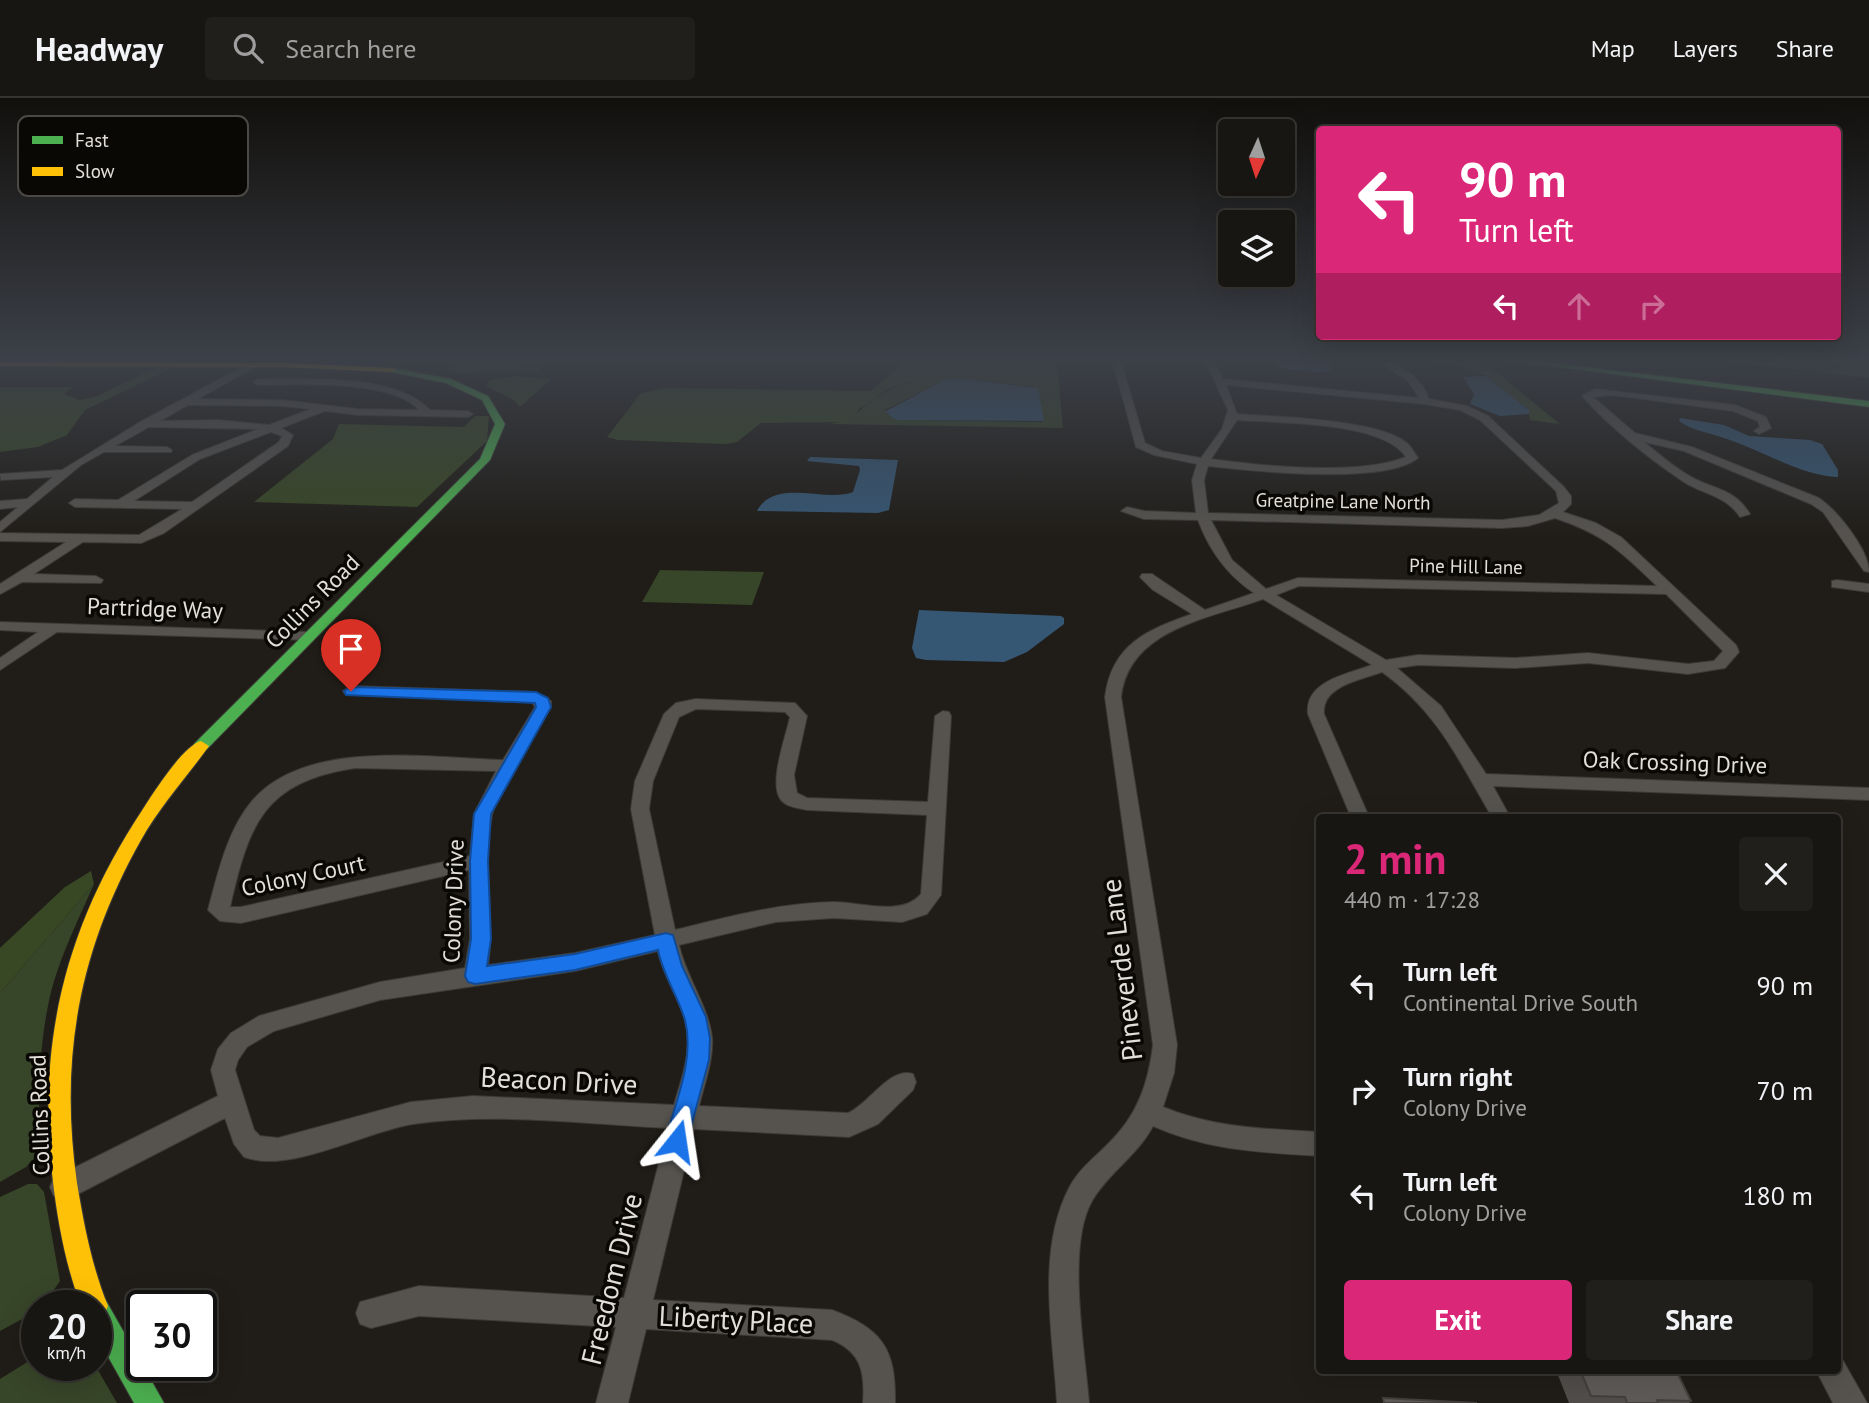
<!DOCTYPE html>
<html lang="en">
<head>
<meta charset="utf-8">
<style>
  body { margin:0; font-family:"PT Sans",sans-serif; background:#211f1b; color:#f1f3f6; height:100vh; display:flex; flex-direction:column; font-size:26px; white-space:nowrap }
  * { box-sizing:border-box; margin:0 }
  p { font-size:23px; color:#9f9f9f }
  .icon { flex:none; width:38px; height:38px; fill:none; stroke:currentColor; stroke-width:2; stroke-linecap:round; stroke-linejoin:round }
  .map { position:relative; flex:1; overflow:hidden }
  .details { position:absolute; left:1316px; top:716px; width:525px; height:560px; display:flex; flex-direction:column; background:#181612; border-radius:7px; box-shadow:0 7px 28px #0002,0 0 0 2px #363532 }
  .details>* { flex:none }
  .top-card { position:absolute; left:1316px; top:28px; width:525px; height:214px; border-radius:7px; box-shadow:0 7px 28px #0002,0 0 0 2px #363532; background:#db2777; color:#fff; overflow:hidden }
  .needle { width:46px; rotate:183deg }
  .controls { position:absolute; left:1218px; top:21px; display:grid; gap:14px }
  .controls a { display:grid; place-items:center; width:77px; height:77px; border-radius:7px; background:#181612; box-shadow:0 7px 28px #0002,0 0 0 2px #363532; font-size:35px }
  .speed { position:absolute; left:21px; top:1192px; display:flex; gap:14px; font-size:35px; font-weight:700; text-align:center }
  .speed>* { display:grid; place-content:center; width:91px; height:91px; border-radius:50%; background:#181612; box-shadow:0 7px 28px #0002,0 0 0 2px #363532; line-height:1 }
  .speed small { font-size:18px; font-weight:400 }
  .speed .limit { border:4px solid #111; border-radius:10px; background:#fff; color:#111 }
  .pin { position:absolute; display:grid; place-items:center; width:60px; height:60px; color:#fff; margin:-72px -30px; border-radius:50% 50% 50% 0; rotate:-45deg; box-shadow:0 0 7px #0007 }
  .pin .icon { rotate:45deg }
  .me { position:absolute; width:77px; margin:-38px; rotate:15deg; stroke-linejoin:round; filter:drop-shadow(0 0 5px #0008) }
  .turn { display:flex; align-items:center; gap:24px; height:147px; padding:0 28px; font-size:32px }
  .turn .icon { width:91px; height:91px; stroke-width:2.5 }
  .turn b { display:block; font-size:49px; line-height:60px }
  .lanes { display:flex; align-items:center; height:66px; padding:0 28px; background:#0003; justify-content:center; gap:35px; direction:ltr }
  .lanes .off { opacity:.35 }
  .round { display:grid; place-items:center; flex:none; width:74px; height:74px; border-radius:7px; background:#211f1b }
  .summary { display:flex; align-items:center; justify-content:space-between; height:119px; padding:0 28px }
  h1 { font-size:42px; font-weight:600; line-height:52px; color:#db2777 }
  .action { display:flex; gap:14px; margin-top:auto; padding:14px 28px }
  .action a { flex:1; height:80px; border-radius:7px; background:#db2777; color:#fff; font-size:28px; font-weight:600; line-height:80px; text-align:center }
  .action a+a { background:#211f1b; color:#f1f3f6 }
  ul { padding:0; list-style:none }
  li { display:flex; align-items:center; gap:21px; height:105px; padding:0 28px }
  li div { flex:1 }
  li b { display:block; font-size:26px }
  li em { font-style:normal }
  header { display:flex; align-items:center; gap:42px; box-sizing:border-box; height:98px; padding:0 35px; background:#181612; border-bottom:2px solid #363532 }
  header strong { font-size:33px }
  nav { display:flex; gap:38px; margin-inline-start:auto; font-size:24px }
  .search { width:490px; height:63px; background:#211f1b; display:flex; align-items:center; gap:18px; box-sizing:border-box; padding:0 24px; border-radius:7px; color:#9f9f9f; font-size:26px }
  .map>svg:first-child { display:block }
</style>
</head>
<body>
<header>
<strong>Headway</strong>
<div class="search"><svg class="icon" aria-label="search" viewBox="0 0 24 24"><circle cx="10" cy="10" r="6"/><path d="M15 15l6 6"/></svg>Search here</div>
<nav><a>Map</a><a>Layers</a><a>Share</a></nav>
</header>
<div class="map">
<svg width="1869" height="1305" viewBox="0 0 1869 1305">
  <rect width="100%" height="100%" fill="#201d18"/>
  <!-- green -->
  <g fill="#374528" fill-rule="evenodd">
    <path d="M403,260H584L579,265L392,264Z"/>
    <path d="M951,277L1059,286L1063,330L829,326L851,321L871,302L899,287ZM958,280L1035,289L1043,324L899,322L885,312L946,281Z"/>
    <path d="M660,472L764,474L752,507L642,504Z"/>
    <path d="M94,786C77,825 56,866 48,908C38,956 39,1006 39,1055L26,1069L0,1084V895Z"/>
    <path d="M28,1086H37L44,1094L60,1183L45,1205L37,1208V1213L0,1233V1099Z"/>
    <path d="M37,1258V1267H95L117,1305H0V1281Z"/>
  </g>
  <!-- forest -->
  <g fill="#384825">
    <path d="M909,260H1056L1059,286L943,279L933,283L904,285L888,291L859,311L856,318L844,324L761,325L737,344L726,346L618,342L607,339L641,295L666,290L871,293Z"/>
    <path d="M1380,260H1442L1484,264L1560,326L1530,322L1528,311L1486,278L1453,266Z"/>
    <path d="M1695,260H1869V280Z"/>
    <path d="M452,268L543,269L538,274L458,275L444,272Z"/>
    <path d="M155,270H173L85,312L67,337L38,349L0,354V289H73L64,296L79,302L95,299Z"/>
    <path d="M516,278L551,281L520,309L514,302L486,288L490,282Z"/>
    <path d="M475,318H489L487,343L417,409L254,404L333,341L339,326L464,329Z"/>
    <path d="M91,773L94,786L0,895V850L65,789Z"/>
  </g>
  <!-- water -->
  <g fill="#365774">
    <path d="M1275,260H1327L1325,262L1332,272L1321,274L1279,270Z"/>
    <path d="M1486,278L1529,312V316L1500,318L1470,306L1474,296L1463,279Z"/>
    <path d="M958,280L1038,290L1044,323L899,322L892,320L886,313L946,281Z"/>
    <path d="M1680,320L1724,327L1749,338L1810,342L1822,346L1838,372V379C1800,377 1765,354 1730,342C1713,335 1694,334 1679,323Z"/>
    <path d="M810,359L898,362L889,412L878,415L757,413C775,379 824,405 853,394L860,372L859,368L807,363Z"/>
    <path d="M919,512L1061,518L1064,520V526L1027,554L1004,564L926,562L916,560L912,550Z"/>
  </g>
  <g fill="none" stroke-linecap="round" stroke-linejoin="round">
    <!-- street casing -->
    <g stroke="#3c3a37" stroke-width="2">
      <g id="street">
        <path d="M1112,260H1120L1145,345L1162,353L1201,360L1222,331L1228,312L1204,260H1212L1223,281L1419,300L1408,283L1384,267L1389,264C1407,270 1423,283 1429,301L1467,308L1488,318L1564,389L1571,398V406L1563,414L1596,425L1621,439L1736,547L1739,554L1725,570L1688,576L1588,565L1515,570L1418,567L1397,570L1441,608L1486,676L1869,690V702L1493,688L1510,719H1492C1459,663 1438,614 1382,574C1361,582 1321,588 1324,616L1369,719H1351L1308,616C1304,583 1348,576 1372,567L1263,501C1208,521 1129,531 1121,599L1177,947L1174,975L1163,1009C1213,1030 1266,1031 1320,1034V1058C1259,1054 1210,1053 1153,1028C1138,1057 1108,1075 1092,1103C1066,1148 1085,1253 1089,1305H1057C1053,1236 1036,1154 1069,1090C1078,1072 1094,1060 1108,1046C1137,1018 1148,987 1153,947L1105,599C1112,546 1147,532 1192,516L1153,492L1140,479L1142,476H1152L1205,512L1254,495C1227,477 1209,452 1198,422L1144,421L1121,413L1127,409L1144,413L1196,415L1192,382L1197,366L1154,357L1136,349ZM1226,287L1424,306L1460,312L1480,322L1556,393L1559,405L1539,417L1502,422L1208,415L1204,382L1208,368C1252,373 1385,387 1418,360C1415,356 1412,350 1408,346C1381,321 1276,319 1237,316ZM1237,322C1276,325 1383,323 1406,359C1357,378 1263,368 1211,361ZM1555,420C1605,437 1619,452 1657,488L1298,480L1266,491L1232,462L1211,422L1502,430L1528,428ZM1299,488L1666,496L1723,553L1714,563L1688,566L1588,555L1515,560L1418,557L1386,562L1276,497Z"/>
        <path d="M1807,260L1869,263V269L1811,263Z"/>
        <path d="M250,265L253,266V270L198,301L281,302L358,311L419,312C392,281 297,287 258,287L253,284L258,281C306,281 396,275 430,312L468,313L473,316L468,319L358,317L325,313L281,330L293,337L288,348L164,435L141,445L83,444L34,476L96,478L103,482L101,485L22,484L0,496V486L66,444L0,443V435L139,437L182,411L75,409L69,405L75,401L118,402L192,357L258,331L149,329L115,348L167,349L172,352L171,354H104L81,367L0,434V424L18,409L0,411V403L27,401L53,379L1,382L0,376L62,372L140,324ZM188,307L281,308L311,311L269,327L219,322L160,323ZM271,334L282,338L279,344L192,404L134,403L200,361Z"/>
        <path d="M1595,291L1735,307L1766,319L1771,330L1759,336L1754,333L1760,329L1758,323L1733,313L1612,297L1593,299L1635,335L1692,349L1819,400C1838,413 1869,452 1869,474L1864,473L1823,414L1811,406L1684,353L1644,344C1659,356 1677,372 1695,381C1718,392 1735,392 1750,416L1740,419C1725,396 1702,397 1681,382C1647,359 1610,329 1582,298Z"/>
        <path d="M1837,482L1869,486V494L1832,489V483Z"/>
        <path d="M0,524L309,534L316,538L309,542L57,534L0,572V560L38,534L0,532Z"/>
        <path d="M351,588L535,594L551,603V609C536,636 498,690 492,717C482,766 495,818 488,867L575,855L655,837L631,711L635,683L664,616L676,605L696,601L795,605L807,618L794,677L797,695L807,700L928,704L935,618L943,613L949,614L951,618L941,797L927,816L902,824L834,820L776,824L679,847C686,879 708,907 712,939C714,961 704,987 699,1008L848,1015C869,1006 890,968 913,976L916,984L913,992L878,1026L849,1039L694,1031L653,1202L832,1212C882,1231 896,1250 895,1305H863C865,1276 862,1254 832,1242L646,1231L628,1305H596L616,1229L419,1218L371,1230L360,1226L356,1215L360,1204L419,1188L624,1200L668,1030C584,1026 497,1014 413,1026C364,1034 290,1076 244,1059L234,1046L225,1020L74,1098L64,1102L54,1098L50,1089L54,1080L218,998L211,972L218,951L231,935L259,918L380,884L465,870L470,841L469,772L241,825L220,823L208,812C218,775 227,733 252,703C306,640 428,660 503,662L535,609L532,604L345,596L343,593ZM696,611L785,614L790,619C786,638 768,686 781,702C787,709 798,710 807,712L927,717L921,796C902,819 860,804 834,804C779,805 728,819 675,832L649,711L653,683L679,619ZM355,670L496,673L474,716L470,758L241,809H230C249,725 264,684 355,670ZM658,853C664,883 688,911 688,942C688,964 680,986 674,1007L473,998L411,1004L278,1040L260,1038L254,1032L235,972L238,962L247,949L274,933L380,902L575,873Z"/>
        <path d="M1838,1259L1842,1261L1867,1305H1833L1816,1272H1838Z"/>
      </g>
    </g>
    <!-- fast casing -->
    <g stroke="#3c3a37" stroke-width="2">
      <g id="fast">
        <path d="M1488,260H1509L1869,303V309Z"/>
        <path d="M393,270L451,281L488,298L505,326L490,362L207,651H195L193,648L195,645L480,361L495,326L482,302L446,285L390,274L389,272Z"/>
        <path d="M96,1197L105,1201L164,1305H134L96,1237V1208H84L87,1201Z"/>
      </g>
    </g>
    <!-- slow casing -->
    <g stroke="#3c3a37" stroke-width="2">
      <g id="slow">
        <path d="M0,264L284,265L393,270L397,272L393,274L284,269L0,268Z"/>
        <path d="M201,643L209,648C186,680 160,708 141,742C79,852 59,960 77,1085C84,1127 92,1169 108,1208L104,1217L96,1221V1208H81C66,1168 58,1126 53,1084C36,945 66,827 143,711C154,694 183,648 201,643Z"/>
      </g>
    </g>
    <!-- street -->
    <use href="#street" fill="#56534f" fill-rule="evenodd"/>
    <!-- fast -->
    <use href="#fast" fill="#4caf50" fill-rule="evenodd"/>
    <!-- slow -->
    <use href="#slow" fill="#ffc107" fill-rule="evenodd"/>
  </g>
  <!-- wall -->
  <path fill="#514d4b" d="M1556,1272H1676L1691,1303L1689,1305H1569Z"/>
  <!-- building -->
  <g fill="#5e5a57" stroke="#423f3d" stroke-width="2">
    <path d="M1580,1272H1676L1691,1303L1657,1302L1658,1305H1627L1625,1299L1591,1298Z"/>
    <path d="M1383,1300L1477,1305H1384Z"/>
  </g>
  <!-- sky -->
  <linearGradient id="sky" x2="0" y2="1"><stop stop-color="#12100d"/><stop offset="0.59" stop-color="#3c4048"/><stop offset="1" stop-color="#3c4048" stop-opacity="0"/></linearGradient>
  <rect width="1869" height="442" fill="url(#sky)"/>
  <!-- route -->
  <path fill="#1a73e8" stroke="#114b97" stroke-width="2" d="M351,589L536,594L548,600L551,609L491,716L488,763L491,841L487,868L575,856L666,835L673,837L682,868L706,919L710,940L709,962L685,1051L677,1054L668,1051L665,1043C675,1005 695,962 685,922C678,898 663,877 658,852L575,872L475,886L468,884L465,878L471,841L470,763L474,716L536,609L535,605L346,597L344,593Z"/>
  <g text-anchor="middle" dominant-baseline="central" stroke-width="7" stroke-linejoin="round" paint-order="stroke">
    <!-- far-street labels -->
    <g font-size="19" fill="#e2ded9" stroke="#0a0805">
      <text transform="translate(1343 403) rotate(1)">Greatpine Lane North</text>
      <text transform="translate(1466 468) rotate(1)">Pine Hill Lane</text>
    </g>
    <!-- street labels -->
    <g font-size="23" fill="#e2ded9" stroke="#0a0805">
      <text transform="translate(312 503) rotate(-45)">Collins Road</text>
      <text transform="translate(155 510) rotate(2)">Partridge Way</text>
      <text transform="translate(1675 664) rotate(2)">Oak Crossing Drive</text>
      <text transform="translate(303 777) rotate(-12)">Colony Court</text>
      <text transform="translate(453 803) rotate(-88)">Colony Drive</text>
      <text transform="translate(39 1017) rotate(-92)">Collins Road</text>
    </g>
    <!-- near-street labels -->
    <g font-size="28" fill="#e2ded9" stroke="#0a0805">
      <text transform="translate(1121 872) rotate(-97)">Pineverde Lane</text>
      <text transform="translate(559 982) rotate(3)">Beacon Drive</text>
      <text transform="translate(611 1181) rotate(-76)">Freedom Drive</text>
      <text transform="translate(736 1221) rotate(3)">Liberty Place</text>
    </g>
  </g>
  <!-- legend -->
  <rect x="18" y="18" width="230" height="80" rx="10" fill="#0a0805" stroke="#4b4845" stroke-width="2"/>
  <rect x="32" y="38" width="31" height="8" fill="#4caf50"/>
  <rect x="32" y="69" width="31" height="9" fill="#ffc107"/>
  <g font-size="19" fill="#e2ded9">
    <text x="75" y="49">Fast</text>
    <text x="75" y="80">Slow</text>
  </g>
</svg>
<div class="controls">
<a><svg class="needle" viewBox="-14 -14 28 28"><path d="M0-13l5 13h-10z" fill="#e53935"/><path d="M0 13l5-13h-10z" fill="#9f9f9f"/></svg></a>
<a><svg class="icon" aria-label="layers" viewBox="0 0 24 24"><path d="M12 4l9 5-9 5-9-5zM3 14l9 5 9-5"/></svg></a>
</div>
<div class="speed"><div>20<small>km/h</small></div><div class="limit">30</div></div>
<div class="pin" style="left:351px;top:593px;background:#d93025"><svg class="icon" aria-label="arrive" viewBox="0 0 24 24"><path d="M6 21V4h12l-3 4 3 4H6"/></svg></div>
<svg class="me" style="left:677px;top:1043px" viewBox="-20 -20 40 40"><path d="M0-17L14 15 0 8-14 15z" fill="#1a73e8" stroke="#fff" stroke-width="4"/></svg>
<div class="top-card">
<div class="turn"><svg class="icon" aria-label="left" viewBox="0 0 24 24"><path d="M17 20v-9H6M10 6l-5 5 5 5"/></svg><div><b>90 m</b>Turn left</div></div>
<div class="lanes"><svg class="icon" aria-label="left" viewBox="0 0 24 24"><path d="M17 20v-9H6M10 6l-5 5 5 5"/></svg><svg class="icon off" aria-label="ahead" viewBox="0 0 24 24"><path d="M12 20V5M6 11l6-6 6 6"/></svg><svg class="icon off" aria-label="right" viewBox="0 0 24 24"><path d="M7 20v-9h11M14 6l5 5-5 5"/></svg></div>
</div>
<section class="details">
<div class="summary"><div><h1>2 min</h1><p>440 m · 17:28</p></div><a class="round"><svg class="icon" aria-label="close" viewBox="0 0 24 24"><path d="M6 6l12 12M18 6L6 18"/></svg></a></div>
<ul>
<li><svg class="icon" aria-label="left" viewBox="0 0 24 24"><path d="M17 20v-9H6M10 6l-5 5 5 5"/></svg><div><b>Turn left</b><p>Continental Drive South</p></div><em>90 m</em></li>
<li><svg class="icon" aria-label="right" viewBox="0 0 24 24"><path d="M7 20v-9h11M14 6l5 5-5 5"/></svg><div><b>Turn right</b><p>Colony Drive</p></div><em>70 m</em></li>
<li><svg class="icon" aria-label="left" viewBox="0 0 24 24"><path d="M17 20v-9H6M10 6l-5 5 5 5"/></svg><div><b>Turn left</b><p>Colony Drive</p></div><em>180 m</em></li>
</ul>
<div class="action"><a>Exit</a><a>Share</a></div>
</section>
</div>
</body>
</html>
